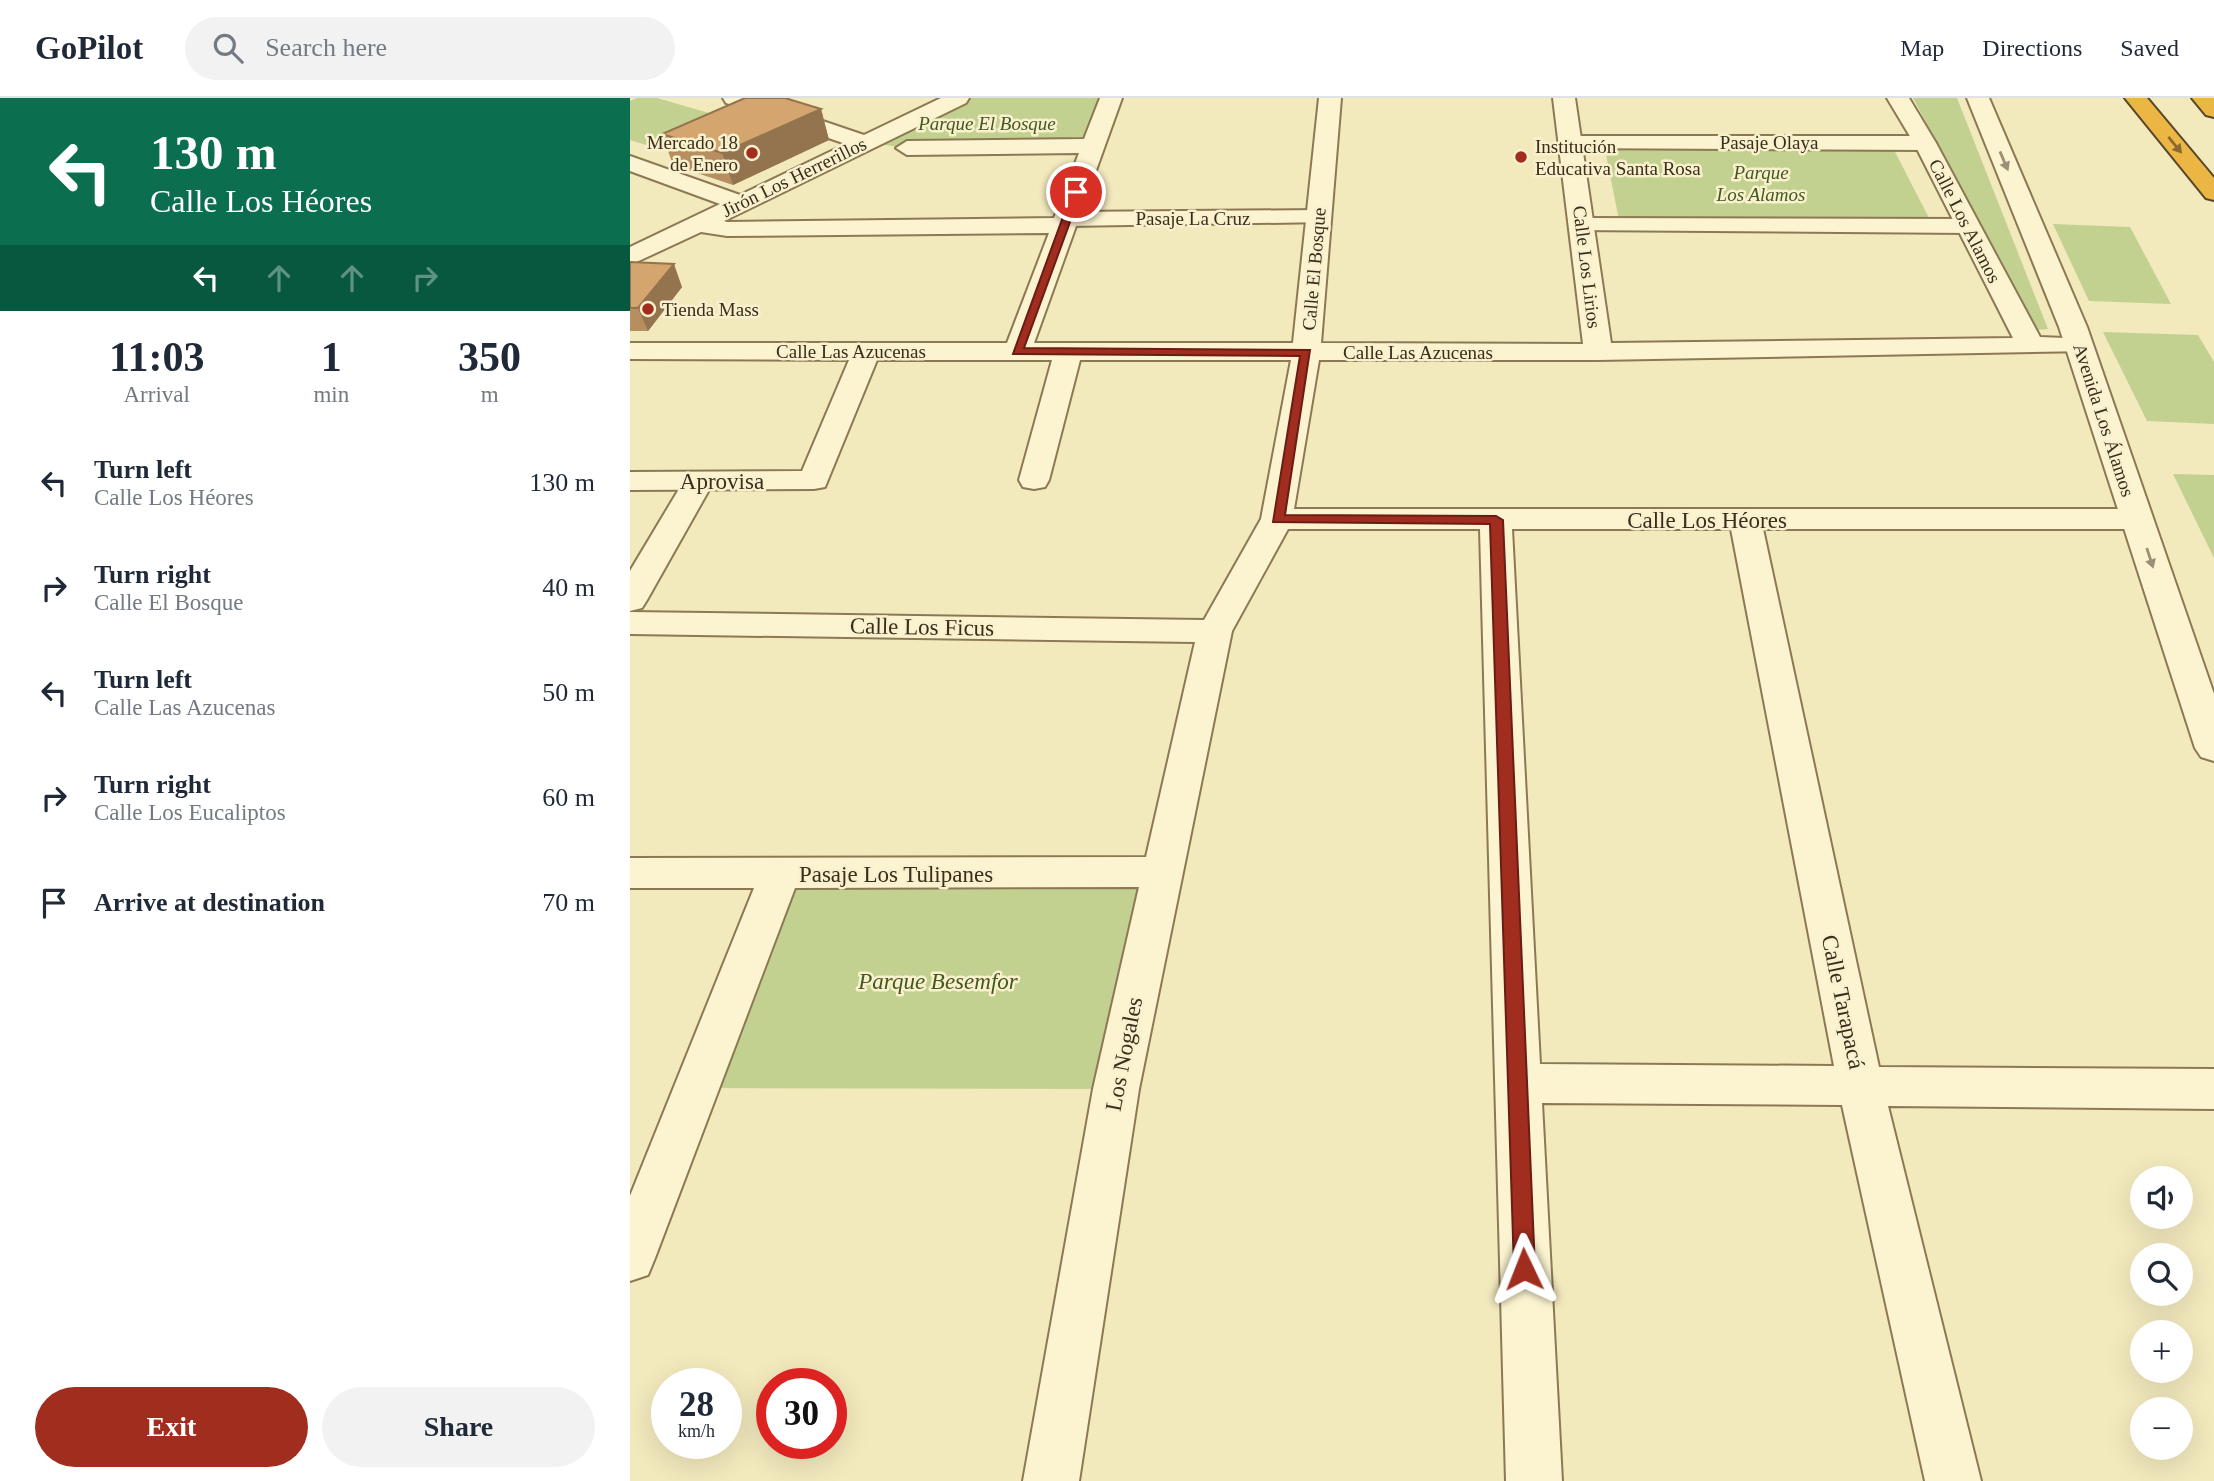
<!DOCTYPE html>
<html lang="en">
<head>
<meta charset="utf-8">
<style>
  body { margin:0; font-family:Georgia,serif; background:#f2f2f3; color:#1f2937; height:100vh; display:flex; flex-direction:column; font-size:26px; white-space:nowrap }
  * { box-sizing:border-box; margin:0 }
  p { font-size:23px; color:#747a83 }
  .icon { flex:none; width:38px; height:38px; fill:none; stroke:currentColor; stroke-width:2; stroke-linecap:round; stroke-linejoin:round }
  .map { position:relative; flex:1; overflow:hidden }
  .drawer { display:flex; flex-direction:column; background:#fff; width:630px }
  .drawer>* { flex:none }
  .guide { background:#0b6e4f; color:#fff; overflow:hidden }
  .tools { position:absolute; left:1500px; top:1068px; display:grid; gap:14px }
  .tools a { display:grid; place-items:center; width:63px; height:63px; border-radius:50%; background:#fff; box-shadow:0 7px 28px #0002; font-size:35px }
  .speed { position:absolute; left:21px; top:1270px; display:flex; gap:14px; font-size:35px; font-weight:700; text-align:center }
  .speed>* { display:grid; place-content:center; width:91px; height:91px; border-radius:50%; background:#fff; box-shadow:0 7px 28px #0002; line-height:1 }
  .speed small { font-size:18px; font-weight:400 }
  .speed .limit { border:10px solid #d22; background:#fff; color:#111 }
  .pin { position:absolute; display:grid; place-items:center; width:60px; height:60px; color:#fff; margin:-30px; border:4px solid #fff; border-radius:50%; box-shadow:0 2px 7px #0007 }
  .me { position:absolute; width:77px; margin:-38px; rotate:358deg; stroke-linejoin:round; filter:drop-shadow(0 0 5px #0008) }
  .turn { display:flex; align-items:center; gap:24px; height:147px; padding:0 35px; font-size:32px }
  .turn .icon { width:91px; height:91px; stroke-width:2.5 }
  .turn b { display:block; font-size:49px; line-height:60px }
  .lanes { display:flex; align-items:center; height:66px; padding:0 35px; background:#0003; justify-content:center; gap:35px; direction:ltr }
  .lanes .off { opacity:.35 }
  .eta { display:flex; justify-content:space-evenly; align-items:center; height:119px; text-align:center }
  .eta b { font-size:42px; font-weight:700; line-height:49px }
  .button { display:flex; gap:14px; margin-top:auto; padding:14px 35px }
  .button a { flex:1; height:80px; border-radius:42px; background:#a12d1e; color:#fff; font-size:28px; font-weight:700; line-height:80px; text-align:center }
  .button a+a { background:#f2f2f3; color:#1f2937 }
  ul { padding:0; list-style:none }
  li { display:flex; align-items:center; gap:21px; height:105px; padding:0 35px }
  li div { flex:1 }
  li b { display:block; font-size:26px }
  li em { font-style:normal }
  header { display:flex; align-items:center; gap:42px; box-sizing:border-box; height:98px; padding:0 35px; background:#fff; border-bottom:2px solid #e0e1e3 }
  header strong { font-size:33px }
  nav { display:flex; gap:38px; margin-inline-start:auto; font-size:24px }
  .search { width:490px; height:63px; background:#f2f2f3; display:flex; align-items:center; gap:18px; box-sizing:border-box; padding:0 24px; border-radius:38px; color:#747a83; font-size:26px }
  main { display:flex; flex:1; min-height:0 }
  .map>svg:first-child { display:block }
</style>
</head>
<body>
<header>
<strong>GoPilot</strong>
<div class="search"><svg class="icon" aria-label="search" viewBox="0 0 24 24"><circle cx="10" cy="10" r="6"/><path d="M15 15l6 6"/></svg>Search here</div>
<nav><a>Map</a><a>Directions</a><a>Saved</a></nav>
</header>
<main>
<section class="drawer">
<div class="guide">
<div class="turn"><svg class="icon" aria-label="left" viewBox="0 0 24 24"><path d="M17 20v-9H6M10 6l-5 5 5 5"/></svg><div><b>130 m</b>Calle Los Héores</div></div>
<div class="lanes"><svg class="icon" aria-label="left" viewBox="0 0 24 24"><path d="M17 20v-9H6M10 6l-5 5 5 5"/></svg><svg class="icon off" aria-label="ahead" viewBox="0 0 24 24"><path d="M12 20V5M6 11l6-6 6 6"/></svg><svg class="icon off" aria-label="ahead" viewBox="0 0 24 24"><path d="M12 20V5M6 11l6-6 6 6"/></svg><svg class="icon off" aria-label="right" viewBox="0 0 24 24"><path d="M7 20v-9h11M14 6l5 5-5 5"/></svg></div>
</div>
<div class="eta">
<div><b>11:03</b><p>Arrival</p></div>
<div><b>1</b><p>min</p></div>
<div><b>350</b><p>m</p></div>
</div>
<ul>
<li><svg class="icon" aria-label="left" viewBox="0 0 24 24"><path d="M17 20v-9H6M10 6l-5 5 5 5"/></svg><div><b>Turn left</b><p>Calle Los Héores</p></div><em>130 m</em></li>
<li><svg class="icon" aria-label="right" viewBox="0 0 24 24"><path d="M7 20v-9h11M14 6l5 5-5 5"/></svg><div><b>Turn right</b><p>Calle El Bosque</p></div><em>40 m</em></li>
<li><svg class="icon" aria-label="left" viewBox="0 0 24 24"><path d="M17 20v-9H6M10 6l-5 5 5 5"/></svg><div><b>Turn left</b><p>Calle Las Azucenas</p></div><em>50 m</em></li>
<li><svg class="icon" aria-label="right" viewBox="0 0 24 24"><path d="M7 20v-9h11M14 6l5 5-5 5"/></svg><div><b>Turn right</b><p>Calle Los Eucaliptos</p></div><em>60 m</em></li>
<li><svg class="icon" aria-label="arrive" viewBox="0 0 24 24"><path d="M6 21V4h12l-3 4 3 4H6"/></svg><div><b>Arrive at destination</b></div><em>70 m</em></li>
</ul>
<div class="button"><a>Exit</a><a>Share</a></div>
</section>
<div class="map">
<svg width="1584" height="1383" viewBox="0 0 1584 1383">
  <rect width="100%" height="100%" fill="#f2e9bd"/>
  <!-- green -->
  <g fill="#c2d190">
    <path d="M7,0H27L103,22L36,53L0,42V3Z"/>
    <path d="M328,0H481L463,48L277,50L233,44Z"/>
    <path d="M1283,0H1327L1418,231L1407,232Z"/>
    <path d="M974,47L1262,48L1300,122H989Z"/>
    <path d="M1423,126L1500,129L1541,206L1459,203Z"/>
    <path d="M1473,234L1568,237L1584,264V326L1517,323Z"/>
    <path d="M1543,376L1584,377V460Z"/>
    <path d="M532,774L486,991L67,990L150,777Z"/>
  </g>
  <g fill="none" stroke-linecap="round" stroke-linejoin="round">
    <!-- pedestrian casing -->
    <g stroke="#8c7954" stroke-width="4">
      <g id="pedestrian">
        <path d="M941,38H1295L1306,45L1295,52L933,50L930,45Z"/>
        <path d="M689,112L698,114L701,119L698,124L437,128L428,126L425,121L428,116L437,114Z"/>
        <path d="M951,120L1338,121L1347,123L1350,128L1347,133L1338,135L942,132L939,127L942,122Z"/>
        <path d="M69,374L80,376L84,383L17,502L12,510L0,513V473L58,376Z"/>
      </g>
    </g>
    <!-- minor casing -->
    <g stroke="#8c7954" stroke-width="4">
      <path id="minor" d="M93,0H125L234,37L311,0H339L336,5L94,123L97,124L424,120L449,55L277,57L266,50L277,43L454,41L470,0H492L404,245H663L689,0H711L691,245L953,246L923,0H945L981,245L1383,240L1284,45L1257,0H1279L1306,45L1410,239L1459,241L1463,247L1459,253L968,262H689L664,411H1507L1518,414L1523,421L1518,428L1507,431H1133L1249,969L1584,971V1011L1258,1008L1351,1383H1295L1212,1007L912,1005L932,1383H876L850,431H658L602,533L509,991L449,1383H393L463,991L509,789L165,790L25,1160L18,1177L0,1183V1098L124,790H0V760L516,759L565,544L0,536V514L574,522L631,421L661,262H450L419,382L415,389L404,391L393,389L389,382L422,262H247L195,389L184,391L0,392V374L172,373L219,262L0,261V245H377L419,135L97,138L71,134L0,167V149L90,106L0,73V58L110,97L216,46L96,5ZM882,431H1101L1204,968L910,966Z"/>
    </g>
    <!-- tertiary casing -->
    <g stroke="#8c7954" stroke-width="4">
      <path id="tertiary" d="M1337,0H1359L1457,229L1584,596V663L1571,659L1565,650L1429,229Z"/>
    </g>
    <!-- motorway casing -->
    <g stroke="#594529" stroke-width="4">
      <g id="motorway">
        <path d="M1495,0H1517L1584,80V102L1576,100Z"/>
        <path d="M1562,0H1584V19L1576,17Z"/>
      </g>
    </g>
    <!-- pedestrian -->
    <use href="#pedestrian" fill="#fcf4d1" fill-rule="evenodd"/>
    <!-- minor -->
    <use href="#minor" fill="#fcf4d1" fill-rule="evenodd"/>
    <!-- tertiary -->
    <use href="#tertiary" fill="#fcf4d1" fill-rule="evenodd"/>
    <!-- motorway -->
    <use href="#motorway" fill="#ebb644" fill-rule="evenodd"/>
  </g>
  <!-- wall -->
  <g fill="#b68e5f">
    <path d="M191,11L199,42L103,87L43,67L32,36Z"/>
    <path d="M0,164L52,189L18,233H0Z"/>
  </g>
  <!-- shaded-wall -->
  <g fill="#94744e">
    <path d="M191,11L199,42L103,87L92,55Z"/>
    <path d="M44,166L52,189L18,233L8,210Z"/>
  </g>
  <!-- building -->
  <g fill="#d4a56f" stroke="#94744e" stroke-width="2">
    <path d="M115,0H155L191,11L92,55L32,36Z"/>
    <path d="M0,164L44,166L8,210H0Z"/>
  </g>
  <!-- one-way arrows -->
  <defs><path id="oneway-solid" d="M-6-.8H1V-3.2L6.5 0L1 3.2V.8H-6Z" transform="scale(1.75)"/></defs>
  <use fill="#8a6b2d" href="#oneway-solid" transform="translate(1545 47) rotate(51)"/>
  <g fill="#9b9076">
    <use href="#oneway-solid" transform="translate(1374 63) rotate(67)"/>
    <use href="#oneway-solid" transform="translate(1520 460) rotate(72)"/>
  </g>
  <!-- route -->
  <path fill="#a12d1e" stroke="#691d14" stroke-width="2" d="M446,91L451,94L394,250L680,252L655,417L866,418L873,422L905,1171L902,1178L894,1181L887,1178L884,1171L860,426L643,424L670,258L383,256L442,94Z"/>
  <!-- markers -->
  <g fill="#a12d1e" stroke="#f9f1ce" stroke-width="2.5">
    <circle cx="122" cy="55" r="7"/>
    <circle cx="891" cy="59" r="7"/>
    <circle cx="18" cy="211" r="7"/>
  </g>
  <g text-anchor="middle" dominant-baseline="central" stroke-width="5" stroke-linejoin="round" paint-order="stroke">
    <!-- far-park labels -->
    <g font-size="19" font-style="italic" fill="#43581f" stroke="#f9f1ce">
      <text x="357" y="25">Parque El Bosque</text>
      <text x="1131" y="74">Parque<tspan x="1131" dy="22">Los Alamos</tspan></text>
    </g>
    <!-- far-poi labels -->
    <g font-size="19" fill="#3a2d1b" stroke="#f9f1ce" text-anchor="start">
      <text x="108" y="44" text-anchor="end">Mercado 18<tspan x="108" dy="22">de Enero</tspan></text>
      <text x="905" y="48">Institución<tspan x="905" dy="22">Educativa Santa Rosa</tspan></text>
      <text x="32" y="211">Tienda Mass</text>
    </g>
    <!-- far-street labels -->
    <g font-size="19" fill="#3a2d1b" stroke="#f9f1ce">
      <text x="1139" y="44">Pasaje Olaya</text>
      <text transform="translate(164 79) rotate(-26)">Jirón Los Herrerillos</text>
      <text x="563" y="120">Pasaje La Cruz</text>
      <text transform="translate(1335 123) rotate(63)">Calle Los Alamos</text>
      <text transform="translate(957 169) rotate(83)">Calle Los Lirios</text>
      <text transform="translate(684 171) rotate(-85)">Calle El Bosque</text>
      <text x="221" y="253">Calle Las Azucenas</text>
      <text x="788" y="254">Calle Las Azucenas</text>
      <text transform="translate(1474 322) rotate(72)">Avenida Los Álamos</text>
    </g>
    <!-- street labels -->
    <g font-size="23" fill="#3a2d1b" stroke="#f9f1ce">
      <text x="92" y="383">Aprovisa</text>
      <text x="1077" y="422">Calle Los Héores</text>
      <text transform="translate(292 529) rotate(1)">Calle Los Ficus</text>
      <text x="266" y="776">Pasaje Los Tulipanes</text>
      <text transform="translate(1213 904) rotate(78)">Calle Tarapacá</text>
      <text transform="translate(494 956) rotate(-79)">Los Nogales</text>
    </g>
    <!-- park labels -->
    <g font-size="23" font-style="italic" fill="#43581f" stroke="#f9f1ce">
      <text x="308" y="883">Parque Besemfor</text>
    </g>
  </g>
</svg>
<div class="tools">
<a><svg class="icon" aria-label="sound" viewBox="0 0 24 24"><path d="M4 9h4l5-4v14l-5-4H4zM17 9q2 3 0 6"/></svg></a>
<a><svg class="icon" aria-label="search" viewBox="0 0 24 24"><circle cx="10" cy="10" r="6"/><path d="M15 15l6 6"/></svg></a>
<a>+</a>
<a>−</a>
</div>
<div class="speed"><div>28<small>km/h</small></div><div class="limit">30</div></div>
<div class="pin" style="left:446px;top:94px;background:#d93025"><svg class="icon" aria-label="arrive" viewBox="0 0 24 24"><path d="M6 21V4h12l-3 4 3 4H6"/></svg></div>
<svg class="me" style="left:894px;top:1171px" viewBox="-20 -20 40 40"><path d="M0-17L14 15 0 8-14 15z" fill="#a12d1e" stroke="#fff" stroke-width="4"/></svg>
</div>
</main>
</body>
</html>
